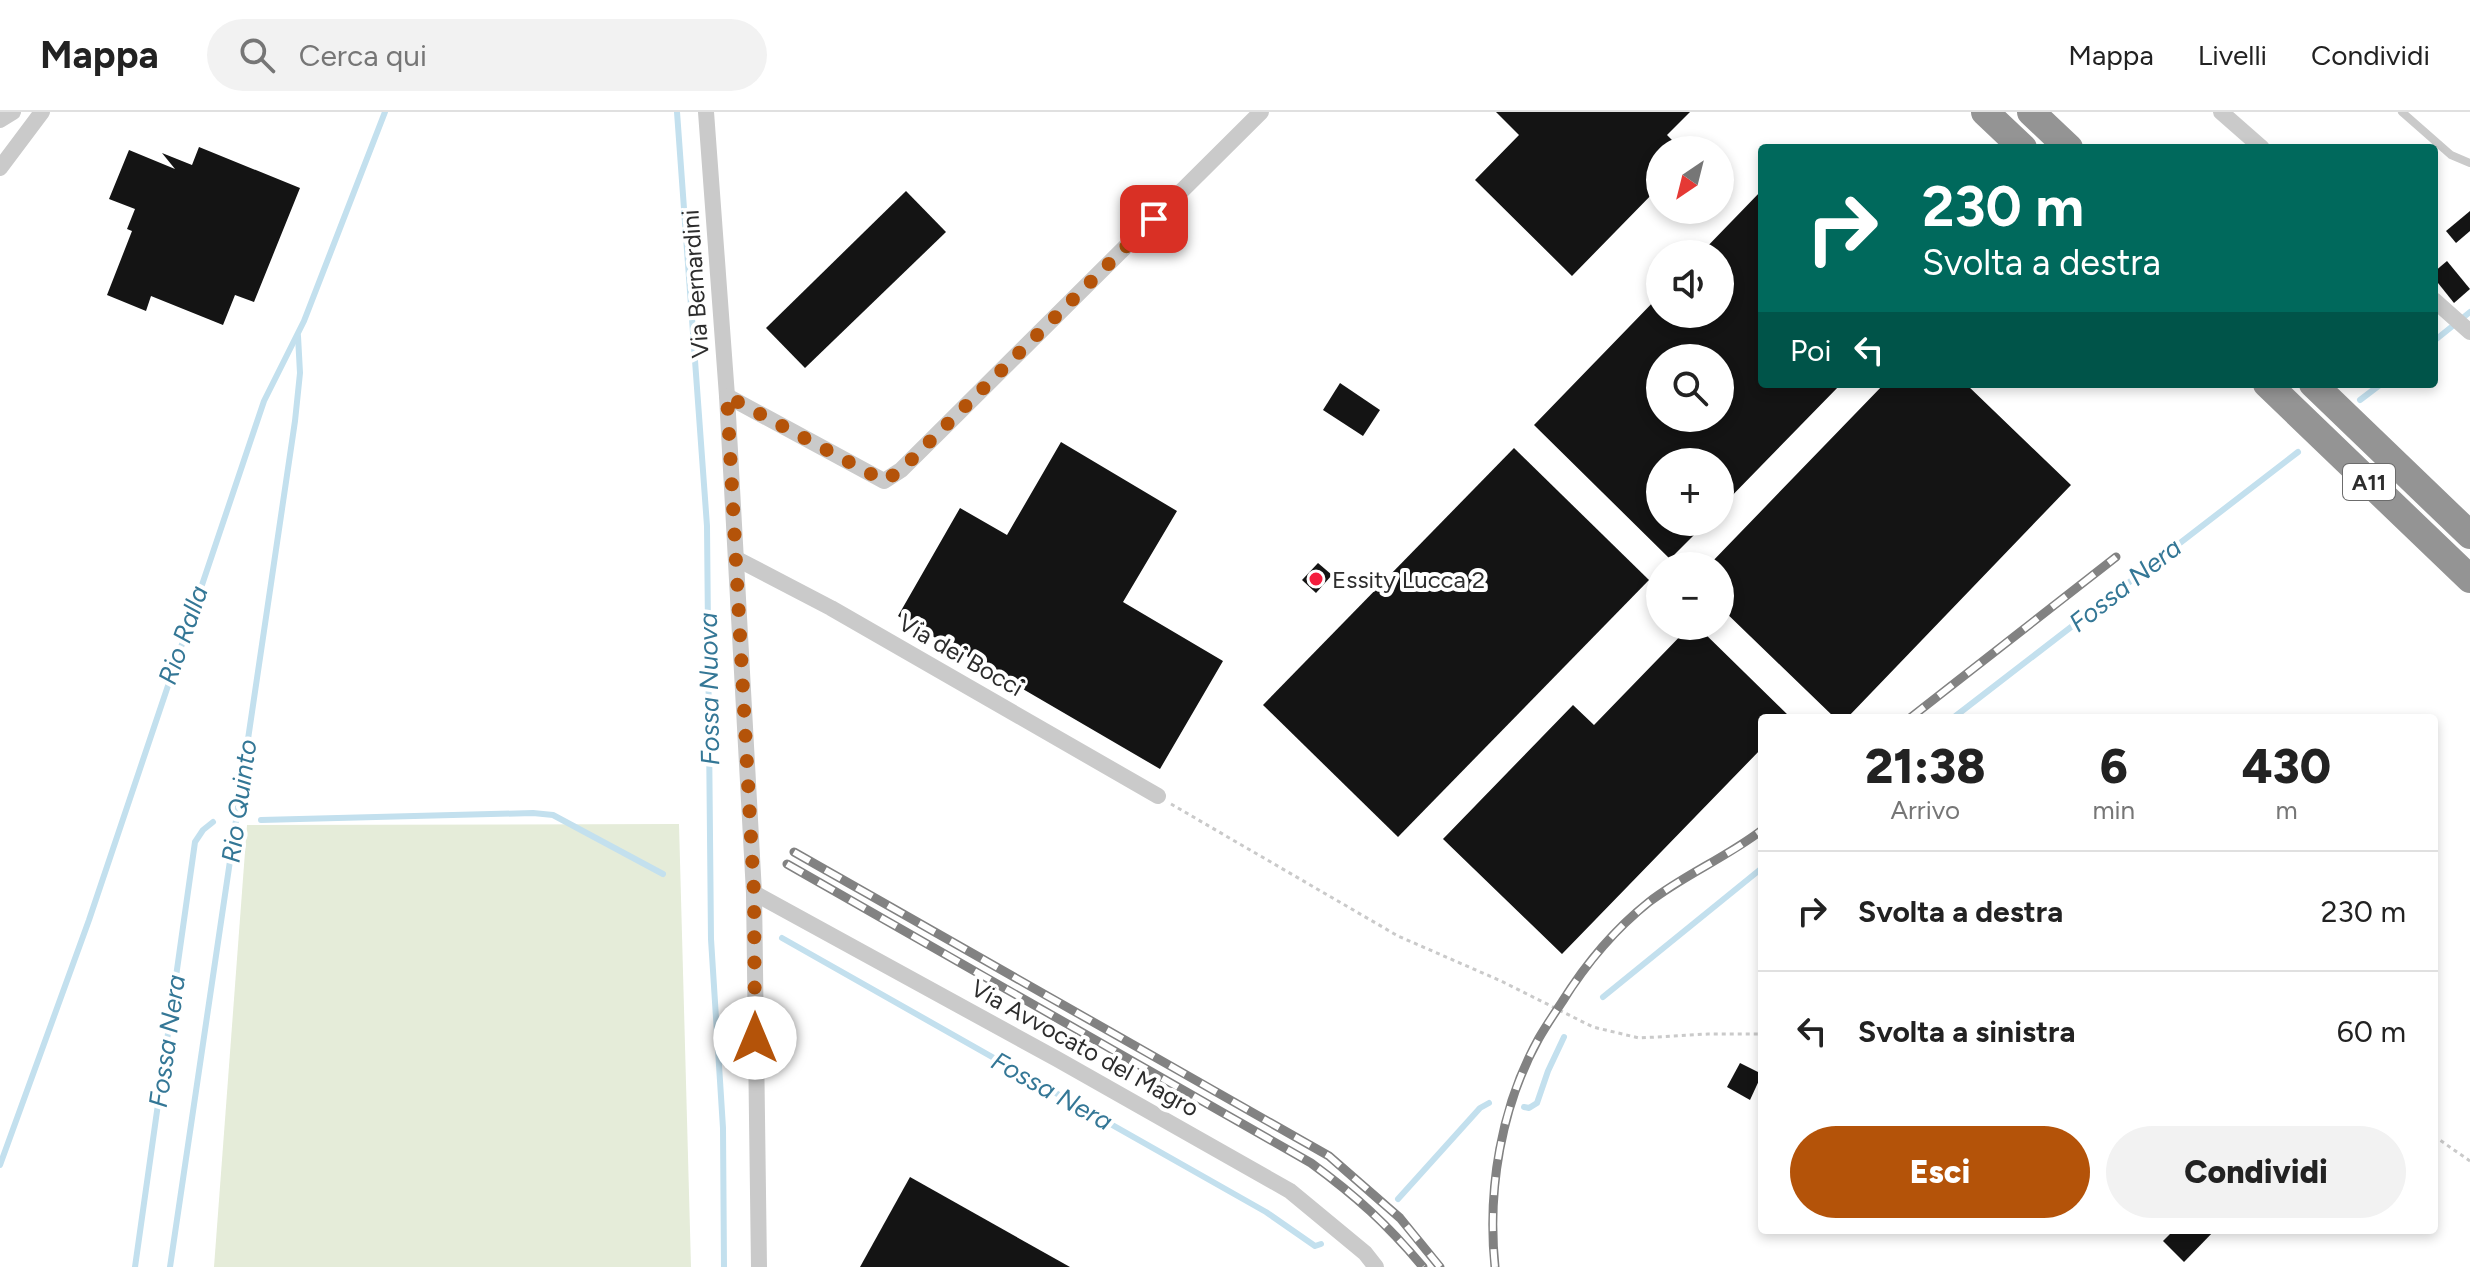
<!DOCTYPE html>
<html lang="it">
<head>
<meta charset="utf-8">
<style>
  body { margin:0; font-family:Figtree,sans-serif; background:#f2f2f2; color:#222; height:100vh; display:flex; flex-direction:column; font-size:30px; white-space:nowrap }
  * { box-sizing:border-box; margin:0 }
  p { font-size:26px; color:#767676 }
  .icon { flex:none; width:44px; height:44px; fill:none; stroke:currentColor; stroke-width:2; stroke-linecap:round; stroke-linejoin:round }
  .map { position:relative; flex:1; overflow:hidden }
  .details { position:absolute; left:1758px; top:602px; width:680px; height:520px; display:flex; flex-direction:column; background:#fff; border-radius:8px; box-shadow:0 4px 12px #0003 }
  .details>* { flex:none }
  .hud { position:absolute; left:1758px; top:32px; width:680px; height:244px; border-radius:8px; box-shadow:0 4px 12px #0003; background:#00695c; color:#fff; overflow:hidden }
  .needle { width:52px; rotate:215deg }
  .controls { position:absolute; left:1646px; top:24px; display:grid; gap:16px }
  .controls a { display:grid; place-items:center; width:88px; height:88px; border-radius:50%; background:#fff; box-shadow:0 4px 12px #0003; font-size:40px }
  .pin { position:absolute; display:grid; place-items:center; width:68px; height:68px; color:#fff; margin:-34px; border-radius:16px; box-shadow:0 4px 12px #0006 }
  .me { position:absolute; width:88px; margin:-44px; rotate:0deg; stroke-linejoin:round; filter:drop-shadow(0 0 6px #0008) }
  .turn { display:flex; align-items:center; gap:28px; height:168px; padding:0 32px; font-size:36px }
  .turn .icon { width:104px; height:104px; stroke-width:2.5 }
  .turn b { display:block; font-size:56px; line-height:68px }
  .then { display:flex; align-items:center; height:76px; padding:0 32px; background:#0003; gap:16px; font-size:30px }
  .eta { display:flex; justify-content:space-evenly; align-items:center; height:136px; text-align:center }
  .eta b { font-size:48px; font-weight:800; line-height:56px }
  .cta { display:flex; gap:16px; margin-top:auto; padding:16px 32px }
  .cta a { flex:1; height:92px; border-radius:48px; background:#b45309; color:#fff; font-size:32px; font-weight:800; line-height:92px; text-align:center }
  .cta a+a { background:#f2f2f2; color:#222 }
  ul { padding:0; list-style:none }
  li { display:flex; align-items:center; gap:24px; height:120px; padding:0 32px; border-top:2px solid #e0e0e0 }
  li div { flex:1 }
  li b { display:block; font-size:30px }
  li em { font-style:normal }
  header { display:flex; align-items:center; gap:48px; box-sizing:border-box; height:112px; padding:0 40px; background:#fff; border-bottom:2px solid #e0e0e0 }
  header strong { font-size:38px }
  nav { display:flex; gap:44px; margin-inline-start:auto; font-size:28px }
  .search { width:560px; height:72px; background:#f2f2f2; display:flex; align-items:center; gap:20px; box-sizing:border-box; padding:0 28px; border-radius:44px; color:#767676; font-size:30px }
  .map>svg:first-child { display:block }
</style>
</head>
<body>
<header>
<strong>Mappa</strong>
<div class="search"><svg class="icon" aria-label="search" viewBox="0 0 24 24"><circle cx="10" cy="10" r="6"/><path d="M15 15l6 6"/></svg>Cerca qui</div>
<nav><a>Mappa</a><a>Livelli</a><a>Condividi</a></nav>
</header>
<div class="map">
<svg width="2470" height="1155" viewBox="0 0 2470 1155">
  <rect width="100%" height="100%" fill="#fff"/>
  <!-- green -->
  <path fill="#e5ecd9" d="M679,712L691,1155H214L247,713Z"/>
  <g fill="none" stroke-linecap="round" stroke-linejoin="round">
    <!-- stream -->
    <g stroke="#c3e0ee" stroke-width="6">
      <path d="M677,0L707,414L711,827L723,1016L724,1155"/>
      <path d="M2434,229L2470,200"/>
      <path d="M2360,288L2381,272"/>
      <path d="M1953,606L2298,340"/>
      <path d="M261,708L533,701L553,703L663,762"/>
      <path d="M782,826L1266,1100L1315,1134L1321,1132"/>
      <path d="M1603,885L1762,756"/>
      <path d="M1524,995L1529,996L1537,991L1548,959L1564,925"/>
      <path d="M0,1053L89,808L264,289L304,209L385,0"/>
      <path d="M1398,1087L1480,996L1489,991"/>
      <path d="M135,1155L195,730L203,718L213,710"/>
      <path d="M170,1155L295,309L300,261L298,224"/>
    </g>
  </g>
  <!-- building -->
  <g fill="#141414" fill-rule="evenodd">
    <path d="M1496,0H1690L1667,23L1682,38H1660V74L1572,164L1475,68L1519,23Z"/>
    <path d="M199,35L300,76L254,190L235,183L223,213L151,184L146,199L107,183L132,119L127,117L135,97L109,87L129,38L175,57L162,41L192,53Z"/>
    <path d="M1762,78V272H1841L1720,396V350H1660V410H1707L1670,447L1534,313L1660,183V202H1720V142H1700ZM1660,246H1720V306H1660Z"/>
    <path d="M906,79L946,120L805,256L766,216Z"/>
    <path d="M2470,99V119L2456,131L2446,119Z"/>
    <path d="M2447,149L2470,177L2454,191L2434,166V160Z"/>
    <path d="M1340,271L1380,298L1363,324L1323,298Z"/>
    <path d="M1884,272H1966L2071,373L1847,606H1835L1720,495V454H1708Z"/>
    <path d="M1061,330L1177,399L1123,490L1223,549L1160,657L898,504L960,396L1007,423Z"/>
    <path d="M1514,336L1649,468L1398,725L1263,593Z"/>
    <path d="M1318,451L1332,463L1316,481L1302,468Z"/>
    <path d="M1690,514H1697L1791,606H1762V636L1562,842L1443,727L1573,593L1594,613Z"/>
    <path d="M1740,951L1762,962L1750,988L1727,975Z"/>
    <path d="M910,1065L1070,1155H860Z"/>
    <path d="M2174,1118H2215L2184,1150L2163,1129Z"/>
  </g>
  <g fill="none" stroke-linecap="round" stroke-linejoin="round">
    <!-- path -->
    <g stroke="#cacaca" stroke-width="3" stroke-dasharray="4 4" stroke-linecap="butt">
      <path d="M1171,692L1398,824L1501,869L1593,915L1639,926L1708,922H1762"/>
      <path d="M2434,1024L2470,1049"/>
    </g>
    <!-- service -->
    <path stroke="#cacaca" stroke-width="8" d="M2402,0L2451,43L2470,51"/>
    <!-- minor -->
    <g stroke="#cacaca" stroke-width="16">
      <path d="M706,0L727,284L754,781L759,1155"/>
      <path d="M2221,0L2262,36"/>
      <path d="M0,8L13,0"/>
      <path d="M0,56L42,0"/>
      <path d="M2434,188L2470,220"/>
      <path d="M727,284L884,369L901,358L1261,0"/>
      <path d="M737,447L831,496L1158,684"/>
      <path d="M754,781L1057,947L1290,1079L1365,1141L1376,1155"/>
    </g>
    <!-- motorway -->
    <g stroke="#949494" stroke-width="28">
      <path d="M1985,0L2023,36"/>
      <path d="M2031,0L2069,36"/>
      <path d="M2267,272L2470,467"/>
      <path d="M2313,272L2470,423"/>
    </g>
    <!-- rail casing -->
    <g stroke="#828282" stroke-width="9">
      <g id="rail">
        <path d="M1910,606L2116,445"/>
        <path d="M794,740L1329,1044L1400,1106L1440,1155"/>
        <path d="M787,752L1311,1051C1356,1084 1387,1112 1423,1155"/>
        <path d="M1495,1155C1487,1078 1501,994 1539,926C1546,914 1554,902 1562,890C1585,853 1615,817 1649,790C1684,763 1727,745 1762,718"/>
      </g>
    </g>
    <!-- rail -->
    <use href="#rail" stroke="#fff" stroke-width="6" stroke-dasharray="18" stroke-linecap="butt"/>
  </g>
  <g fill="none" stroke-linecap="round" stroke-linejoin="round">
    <!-- route -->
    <path stroke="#b45309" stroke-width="14" stroke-dasharray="0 25.2" d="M755,926L754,781L727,284L884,369L901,358L1154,107"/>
  </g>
  <!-- markers -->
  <circle fill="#f41e3e" stroke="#fff" stroke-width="3" cx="1316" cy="467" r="8"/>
  <g text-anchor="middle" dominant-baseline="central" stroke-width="8" stroke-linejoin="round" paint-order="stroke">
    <!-- shield labels -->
    <rect fill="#fff" stroke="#6c6c6c" stroke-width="2" x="2343" y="352" width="52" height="36" rx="6"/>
    <g font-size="22" font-weight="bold" fill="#2d2d2d">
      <text x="2369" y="370">A11</text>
    </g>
    <!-- street labels -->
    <g font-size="24" fill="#2d2d2d" stroke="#fff">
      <text transform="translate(695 172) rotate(-94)">Via Bernardini</text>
      <text transform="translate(961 543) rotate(30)">Via dei Bocci</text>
      <text transform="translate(1085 936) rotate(29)">Via Avvocato del Magro</text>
    </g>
    <!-- poi labels -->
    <g font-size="24" fill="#2d2d2d" stroke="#fff" text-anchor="start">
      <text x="1332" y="467">Essity Lucca 2</text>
    </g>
    <!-- water labels -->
    <g font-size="26" font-style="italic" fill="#347796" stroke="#fff">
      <text transform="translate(2125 473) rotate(-38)">Fossa Nera</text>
      <text transform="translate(183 523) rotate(-71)">Rio Ralla</text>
      <text transform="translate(709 577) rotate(-91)">Fossa Nuova</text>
      <text transform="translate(239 689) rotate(-82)">Rio Quinto</text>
      <text transform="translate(167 929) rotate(-82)">Fossa Nera</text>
      <text transform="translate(1052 979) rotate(29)">Fossa Nera</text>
    </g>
  </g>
</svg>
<div class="controls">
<a><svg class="needle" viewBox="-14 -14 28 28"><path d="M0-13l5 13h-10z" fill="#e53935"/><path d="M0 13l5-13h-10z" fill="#767676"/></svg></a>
<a><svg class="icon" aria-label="sound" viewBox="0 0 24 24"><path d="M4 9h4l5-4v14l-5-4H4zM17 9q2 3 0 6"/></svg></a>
<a><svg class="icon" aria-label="search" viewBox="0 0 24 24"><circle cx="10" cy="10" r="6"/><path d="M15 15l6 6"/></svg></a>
<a>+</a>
<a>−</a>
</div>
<div class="pin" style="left:1154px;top:107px;background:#d93025"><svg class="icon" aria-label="arrive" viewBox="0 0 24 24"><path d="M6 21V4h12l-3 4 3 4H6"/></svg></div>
<svg class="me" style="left:755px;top:926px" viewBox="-20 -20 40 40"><circle r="19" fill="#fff"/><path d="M0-13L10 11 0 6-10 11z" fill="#b45309"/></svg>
<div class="hud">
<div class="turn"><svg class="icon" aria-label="right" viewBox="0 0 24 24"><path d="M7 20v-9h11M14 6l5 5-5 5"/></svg><div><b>230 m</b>Svolta a destra</div></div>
<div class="then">Poi<svg class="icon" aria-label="left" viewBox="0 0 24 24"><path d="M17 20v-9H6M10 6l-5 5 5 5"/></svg></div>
</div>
<section class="details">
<div class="eta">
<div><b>21:38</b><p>Arrivo</p></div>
<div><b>6</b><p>min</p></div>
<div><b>430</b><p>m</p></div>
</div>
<ul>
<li><svg class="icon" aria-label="right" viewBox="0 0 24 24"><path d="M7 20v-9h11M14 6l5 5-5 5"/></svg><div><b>Svolta a destra</b></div><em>230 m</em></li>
<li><svg class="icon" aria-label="left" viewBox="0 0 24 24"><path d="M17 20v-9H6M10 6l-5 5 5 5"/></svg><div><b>Svolta a sinistra</b></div><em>60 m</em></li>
</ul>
<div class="cta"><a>Esci</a><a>Condividi</a></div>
</section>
</div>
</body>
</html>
